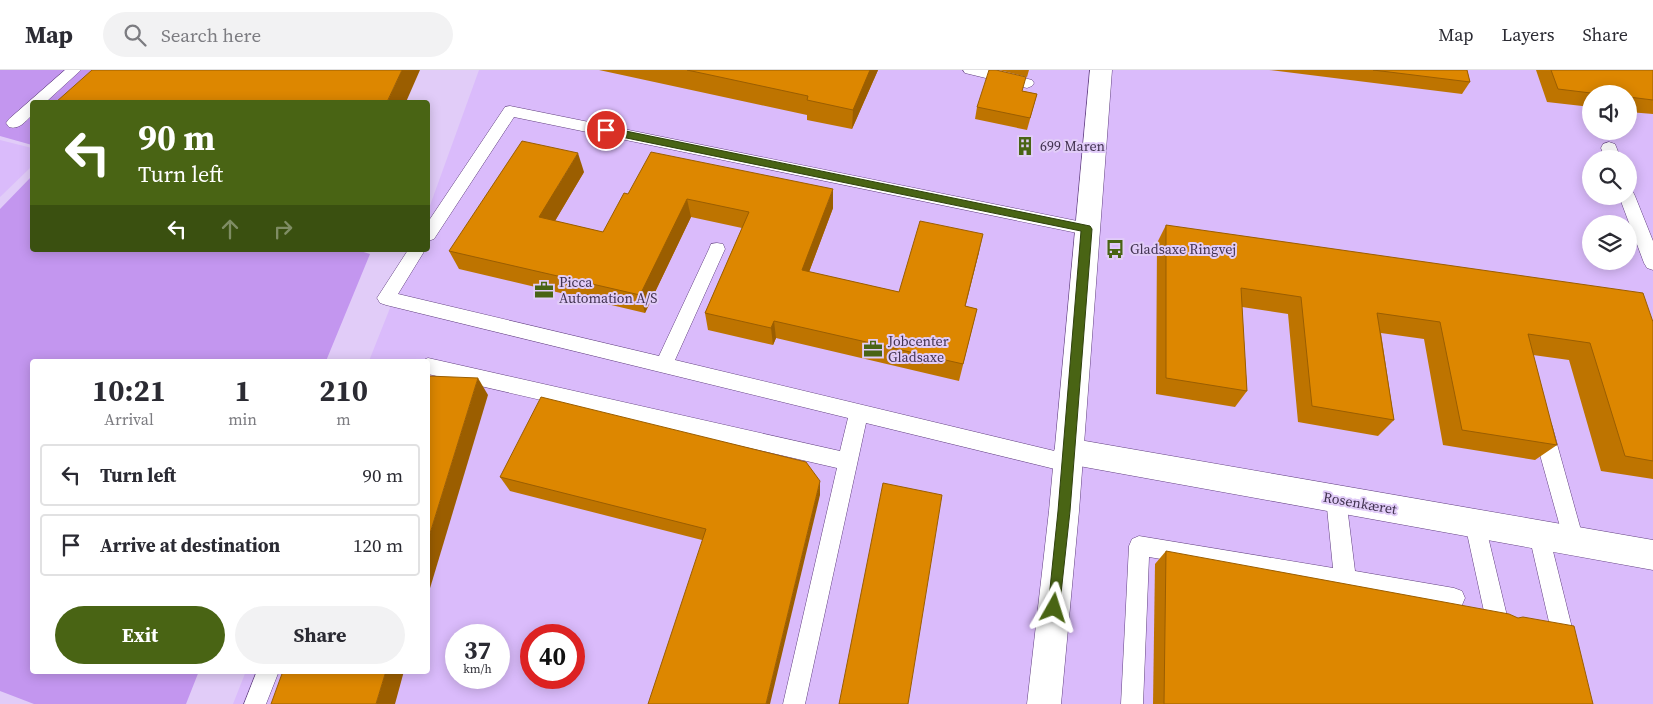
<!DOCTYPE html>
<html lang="en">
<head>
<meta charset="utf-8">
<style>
  body { margin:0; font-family:"Source Serif 4",serif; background:#f2f2f3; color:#2b2b33; height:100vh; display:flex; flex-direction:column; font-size:19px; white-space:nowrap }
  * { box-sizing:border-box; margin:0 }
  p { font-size:16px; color:#7c7c81 }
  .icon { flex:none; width:28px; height:28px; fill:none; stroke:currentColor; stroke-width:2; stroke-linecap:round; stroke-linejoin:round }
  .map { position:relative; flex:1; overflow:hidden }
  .drawer { position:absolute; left:30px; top:289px; width:400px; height:315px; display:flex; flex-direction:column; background:#fff; border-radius:5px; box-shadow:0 2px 12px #0003 }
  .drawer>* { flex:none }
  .hud { position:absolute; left:30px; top:30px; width:400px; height:152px; border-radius:5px; box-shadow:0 2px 12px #0003; background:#496414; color:#fff; overflow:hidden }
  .buttons { position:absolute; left:1582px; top:15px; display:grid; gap:10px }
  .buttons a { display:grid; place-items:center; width:55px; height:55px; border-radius:50%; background:#fff; box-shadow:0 2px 12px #0003; font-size:25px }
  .speed { position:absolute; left:445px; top:554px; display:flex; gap:10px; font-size:25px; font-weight:700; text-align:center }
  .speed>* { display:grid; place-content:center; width:65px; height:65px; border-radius:50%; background:#fff; box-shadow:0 2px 12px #0003; line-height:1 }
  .speed small { font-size:12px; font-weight:400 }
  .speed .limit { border:8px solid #d22; background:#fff; color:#111 }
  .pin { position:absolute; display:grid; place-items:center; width:42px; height:42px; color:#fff; margin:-21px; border:2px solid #fff; border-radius:50%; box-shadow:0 1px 5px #0007 }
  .me { position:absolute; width:55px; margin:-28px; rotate:6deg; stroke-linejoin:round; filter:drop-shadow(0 0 4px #0008) }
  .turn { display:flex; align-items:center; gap:18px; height:105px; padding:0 25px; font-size:22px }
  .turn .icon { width:65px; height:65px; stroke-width:2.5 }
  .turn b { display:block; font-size:35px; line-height:42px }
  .lanes { display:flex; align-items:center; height:48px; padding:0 25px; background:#0003; justify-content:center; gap:25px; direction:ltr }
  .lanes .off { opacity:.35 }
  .eta { display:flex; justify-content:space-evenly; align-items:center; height:85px; text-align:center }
  .eta b { font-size:30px; font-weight:700; line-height:35px }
  .action { display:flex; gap:10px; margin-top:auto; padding:10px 25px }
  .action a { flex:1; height:58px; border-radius:30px; background:#496414; color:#fff; font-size:20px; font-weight:700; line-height:58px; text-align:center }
  .action a+a { background:#f2f2f3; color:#2b2b33 }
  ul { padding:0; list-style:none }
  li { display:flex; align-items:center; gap:15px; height:62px; margin:0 10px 8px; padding:0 15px; border:2px solid #e1e1e2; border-radius:5px }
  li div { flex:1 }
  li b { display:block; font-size:19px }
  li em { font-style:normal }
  header { display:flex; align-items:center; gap:30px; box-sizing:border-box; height:70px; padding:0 25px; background:#fff; border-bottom:1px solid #e1e1e2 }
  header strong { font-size:24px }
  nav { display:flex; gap:28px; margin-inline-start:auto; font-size:18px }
  .search { width:350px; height:45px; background:#f2f2f3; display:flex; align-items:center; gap:12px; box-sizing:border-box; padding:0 18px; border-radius:28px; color:#7c7c81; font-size:19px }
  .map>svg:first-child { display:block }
</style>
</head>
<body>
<header>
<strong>Map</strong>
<div class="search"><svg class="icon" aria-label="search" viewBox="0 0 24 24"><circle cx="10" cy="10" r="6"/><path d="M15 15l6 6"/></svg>Search here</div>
<nav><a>Map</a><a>Layers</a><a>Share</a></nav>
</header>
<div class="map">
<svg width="1653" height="634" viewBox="0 0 1653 634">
  <rect width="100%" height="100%" fill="#e1ccf8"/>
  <!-- built -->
  <g fill="#dabbfb" fill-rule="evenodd">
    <path d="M479,0H1653V634H233L246,601H428V291H369L413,180H428V141ZM1591,24H1629V61H1591ZM1591,89H1629V126H1591ZM1591,154H1629V191H1591ZM456,565H499V608H456ZM531,565H574V608H531Z"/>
    <path d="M0,70L32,78V96L0,127Z"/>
  </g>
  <!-- green -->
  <g fill="#c396ef">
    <path d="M0,0H130L95,32H32V75L0,66Z"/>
    <path d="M32,106V180H357L370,184L326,291H32V601H199L186,634H34L0,621V139Z"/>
  </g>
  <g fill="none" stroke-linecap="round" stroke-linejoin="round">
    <!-- lane casing -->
    <g stroke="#624180" stroke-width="1">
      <g id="lane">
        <path d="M65,0H81L46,32H32V45C25,52 19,60 9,57L6,53L9,49Z"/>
        <path d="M963,0H991L1032,10L1034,13L1032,16L1027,18L965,3Z"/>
        <path d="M510,36L1087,153L1093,155L1095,159L1093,163L1087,165L514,47L434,169L428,171V152L505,37Z"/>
        <path d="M1609,72L1615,74L1621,89H1605L1601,78L1603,74Z"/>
        <path d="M1629,121L1633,122L1635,126L1653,171V200L1647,198L1644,193L1619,126H1629Z"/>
        <path d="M717,173L723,174L725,179L675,290L1067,384L1074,387L1077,393L1074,399L1067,402L866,353L805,634H783L837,398L428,304V291H421L428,288L840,381L848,348L386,235L380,233L377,228L408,180H425L398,224L659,286L709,179L711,174Z"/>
        <path d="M1542,348L1549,350L1552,356L1584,471L1581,478L1574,481L1567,478L1564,471L1532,356L1535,350Z"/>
        <path d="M1336,419L1343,421L1346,428L1355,501L1454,518L1462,521L1465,528L1462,535L1454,538L1149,487L1143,634H1121L1129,476L1132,469L1139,466L1333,498L1326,428L1329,421Z"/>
        <path d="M1475,444L1482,447L1485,454L1507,546L1504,554L1496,557L1488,554L1485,546L1465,454L1468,447Z"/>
        <path d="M1539,455L1546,458L1549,465L1577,578L1574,586L1566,589L1558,586L1555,578L1529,465L1532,458Z"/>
        <path d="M257,601H279L266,634H244Z"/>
      </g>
    </g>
    <!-- street casing -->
    <g stroke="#624180" stroke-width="1">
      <path id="street" d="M1068,368L1653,470V500L1068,394L1058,390L1054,381L1058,372Z"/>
    </g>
    <!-- secondary casing -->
    <g stroke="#624180" stroke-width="1">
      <path id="secondary" d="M1090,0H1112L1079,441L1061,634H1027L1049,441Z"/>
    </g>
    <!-- lane -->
    <use href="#lane" fill="#fff" fill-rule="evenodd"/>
    <!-- street -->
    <use href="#street" fill="#fff" fill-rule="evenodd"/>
    <!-- secondary -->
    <use href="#secondary" fill="#fff" fill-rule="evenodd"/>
  </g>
  <!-- wall -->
  <g fill="#be7400">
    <path d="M599,0H878L852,59L807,50V45Z"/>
    <path d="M999,0H1029L1027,7Z"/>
    <path d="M1269,0H1467L1470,12L1462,24Z"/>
    <path d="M1536,0H1653V44L1629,42V24H1591V37L1547,32Z"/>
    <path d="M1023,21L1037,24L1027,60L975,49L977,37Z"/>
    <path d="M584,102L555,151L603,162L628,124L833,138L809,202L899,222L979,182L965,236L977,239L959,311L776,268L773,275L708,260L705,243L742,158L691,147L645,243L459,199L449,181Z"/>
    <path d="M1166,155L1653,252V409L1601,401L1569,290L1533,285L1557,375L1535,390L1443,375L1424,269L1381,263L1394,350L1378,366L1298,352L1288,244L1242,237L1247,321L1235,337L1156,324L1157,173Z"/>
    <path d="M500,407L820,425L702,470L510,421Z"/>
    <path d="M1166,481L1593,634H1153L1155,494Z"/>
  </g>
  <!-- shaded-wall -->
  <g fill="#9b5e00">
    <path d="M402,0H420L406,32H387Z"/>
    <path d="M870,0H878L852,59L853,40Z"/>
    <path d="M578,83L584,102L546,166L539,147Z"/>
    <path d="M833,119V138L803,218L802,200Z"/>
    <path d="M687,129L691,147L645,243L640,225Z"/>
    <path d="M983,164L979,182L961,254L965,236Z"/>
    <path d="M774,251L776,268L773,275L771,258Z"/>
    <path d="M478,308L488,325L428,525V470Z"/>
    <path d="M820,411V425L770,634H766Z"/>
    <path d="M386,601H404L395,634H376Z"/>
  </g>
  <!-- building -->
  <g fill="#dd8700" stroke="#9b5e00">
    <path d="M92,0H402L387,32H56Z"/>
    <path d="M687,0H870L853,40L807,30L808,26Z"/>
    <path d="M989,0H996L1026,7L1022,21L1037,24L1030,48L977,37Z"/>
    <path d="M1373,0H1467L1470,12Z"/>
    <path d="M1551,0H1653V30L1629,27V24H1599L1558,19Z"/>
    <path d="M522,71L578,83L539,147L603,162L624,123L628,124L651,82L833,119L802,200L899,222L920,151L983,164L965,236L977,239L963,294L774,251L771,258L705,243L749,142L687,129L640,225L449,181Z"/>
    <path d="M1166,155L1643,223L1653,252V391L1625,386L1590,273L1528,264L1557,375L1462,360L1440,252L1377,243L1394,350L1312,336L1301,227L1241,218L1247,321L1166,308Z"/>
    <path d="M428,306L478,308L428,470Z"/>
    <path d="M541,327L806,392L820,411L766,634H648L706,459L500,407Z"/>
    <path d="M883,413L942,425L908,634H839Z"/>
    <path d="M1166,481L1509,544L1518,548L1523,547L1574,556L1593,634H1164Z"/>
    <path d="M283,601H386L376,634H271Z"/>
  </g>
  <!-- route -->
  <path fill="#496414" stroke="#2f410d" d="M606,57L1090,156L1092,159L1070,441L1059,542L1054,544L1049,542L1048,538L1058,441L1081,161L602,63L601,60Z"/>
  <!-- icons -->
  <defs>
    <g id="building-bare" transform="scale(1.5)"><path d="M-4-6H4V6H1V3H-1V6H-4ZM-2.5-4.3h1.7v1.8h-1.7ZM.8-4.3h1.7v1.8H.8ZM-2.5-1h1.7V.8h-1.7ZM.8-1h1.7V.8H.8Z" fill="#496414" stroke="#e1ccf8" stroke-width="2.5" paint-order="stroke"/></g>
    <g id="bus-bare" transform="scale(1.5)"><path d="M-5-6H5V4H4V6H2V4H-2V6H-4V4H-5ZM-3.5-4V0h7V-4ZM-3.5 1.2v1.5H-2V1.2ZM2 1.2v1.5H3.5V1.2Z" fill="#496414" stroke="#e1ccf8" stroke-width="2.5" paint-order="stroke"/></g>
    <g id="office-bare" transform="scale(1.5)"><path d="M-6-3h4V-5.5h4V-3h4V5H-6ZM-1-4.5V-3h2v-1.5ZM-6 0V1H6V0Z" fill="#496414" stroke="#e1ccf8" stroke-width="2.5" paint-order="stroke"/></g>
  </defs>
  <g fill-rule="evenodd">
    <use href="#building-bare" x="1025" y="76"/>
    <use href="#bus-bare" x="1115" y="179"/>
    <use href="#office-bare" x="544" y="220"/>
    <use href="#office-bare" x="873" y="279"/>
  </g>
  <g text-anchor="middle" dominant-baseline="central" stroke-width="4" stroke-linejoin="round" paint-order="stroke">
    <!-- poi labels -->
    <g font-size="14" fill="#413250" stroke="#e1ccf8" text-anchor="start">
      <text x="1040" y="76">699 Maren</text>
      <text x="1130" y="179">Gladsaxe Ringvej</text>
      <text x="559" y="212">Picca<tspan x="559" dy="16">Automation A/S</tspan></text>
      <text x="888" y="271">Jobcenter<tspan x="888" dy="16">Gladsaxe</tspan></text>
    </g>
    <!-- street labels -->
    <g font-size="14" fill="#413250" stroke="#e1ccf8">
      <text transform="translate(1360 433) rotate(10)">Rosenkæret</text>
    </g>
  </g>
</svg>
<div class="buttons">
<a><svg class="icon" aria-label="sound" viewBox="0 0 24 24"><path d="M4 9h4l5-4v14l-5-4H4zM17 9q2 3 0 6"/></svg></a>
<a><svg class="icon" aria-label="search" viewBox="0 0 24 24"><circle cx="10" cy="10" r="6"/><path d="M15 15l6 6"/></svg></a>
<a><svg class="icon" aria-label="layers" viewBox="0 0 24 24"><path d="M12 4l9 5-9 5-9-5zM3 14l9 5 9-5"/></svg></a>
</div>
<div class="speed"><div>37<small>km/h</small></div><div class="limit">40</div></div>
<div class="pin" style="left:606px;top:60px;background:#d93025"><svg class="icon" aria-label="arrive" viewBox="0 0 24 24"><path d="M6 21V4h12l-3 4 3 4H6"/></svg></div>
<svg class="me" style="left:1054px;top:538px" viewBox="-20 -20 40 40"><path d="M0-17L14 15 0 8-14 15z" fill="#496414" stroke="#fff" stroke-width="4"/></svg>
<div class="hud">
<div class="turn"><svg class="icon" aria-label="left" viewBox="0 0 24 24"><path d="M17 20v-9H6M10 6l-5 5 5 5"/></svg><div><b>90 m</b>Turn left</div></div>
<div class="lanes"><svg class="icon" aria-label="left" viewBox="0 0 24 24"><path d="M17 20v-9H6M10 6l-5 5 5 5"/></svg><svg class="icon off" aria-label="ahead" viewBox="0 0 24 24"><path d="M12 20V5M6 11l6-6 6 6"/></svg><svg class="icon off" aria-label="right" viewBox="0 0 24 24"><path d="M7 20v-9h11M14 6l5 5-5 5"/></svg></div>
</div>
<section class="drawer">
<div class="eta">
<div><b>10:21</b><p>Arrival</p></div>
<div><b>1</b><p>min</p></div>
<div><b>210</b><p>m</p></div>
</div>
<ul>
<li><svg class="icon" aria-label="left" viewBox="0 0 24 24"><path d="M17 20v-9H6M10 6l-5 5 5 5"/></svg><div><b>Turn left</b></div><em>90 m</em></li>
<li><svg class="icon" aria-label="arrive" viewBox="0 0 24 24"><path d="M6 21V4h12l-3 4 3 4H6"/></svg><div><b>Arrive at destination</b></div><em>120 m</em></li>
</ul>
<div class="action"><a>Exit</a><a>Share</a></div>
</section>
</div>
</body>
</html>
